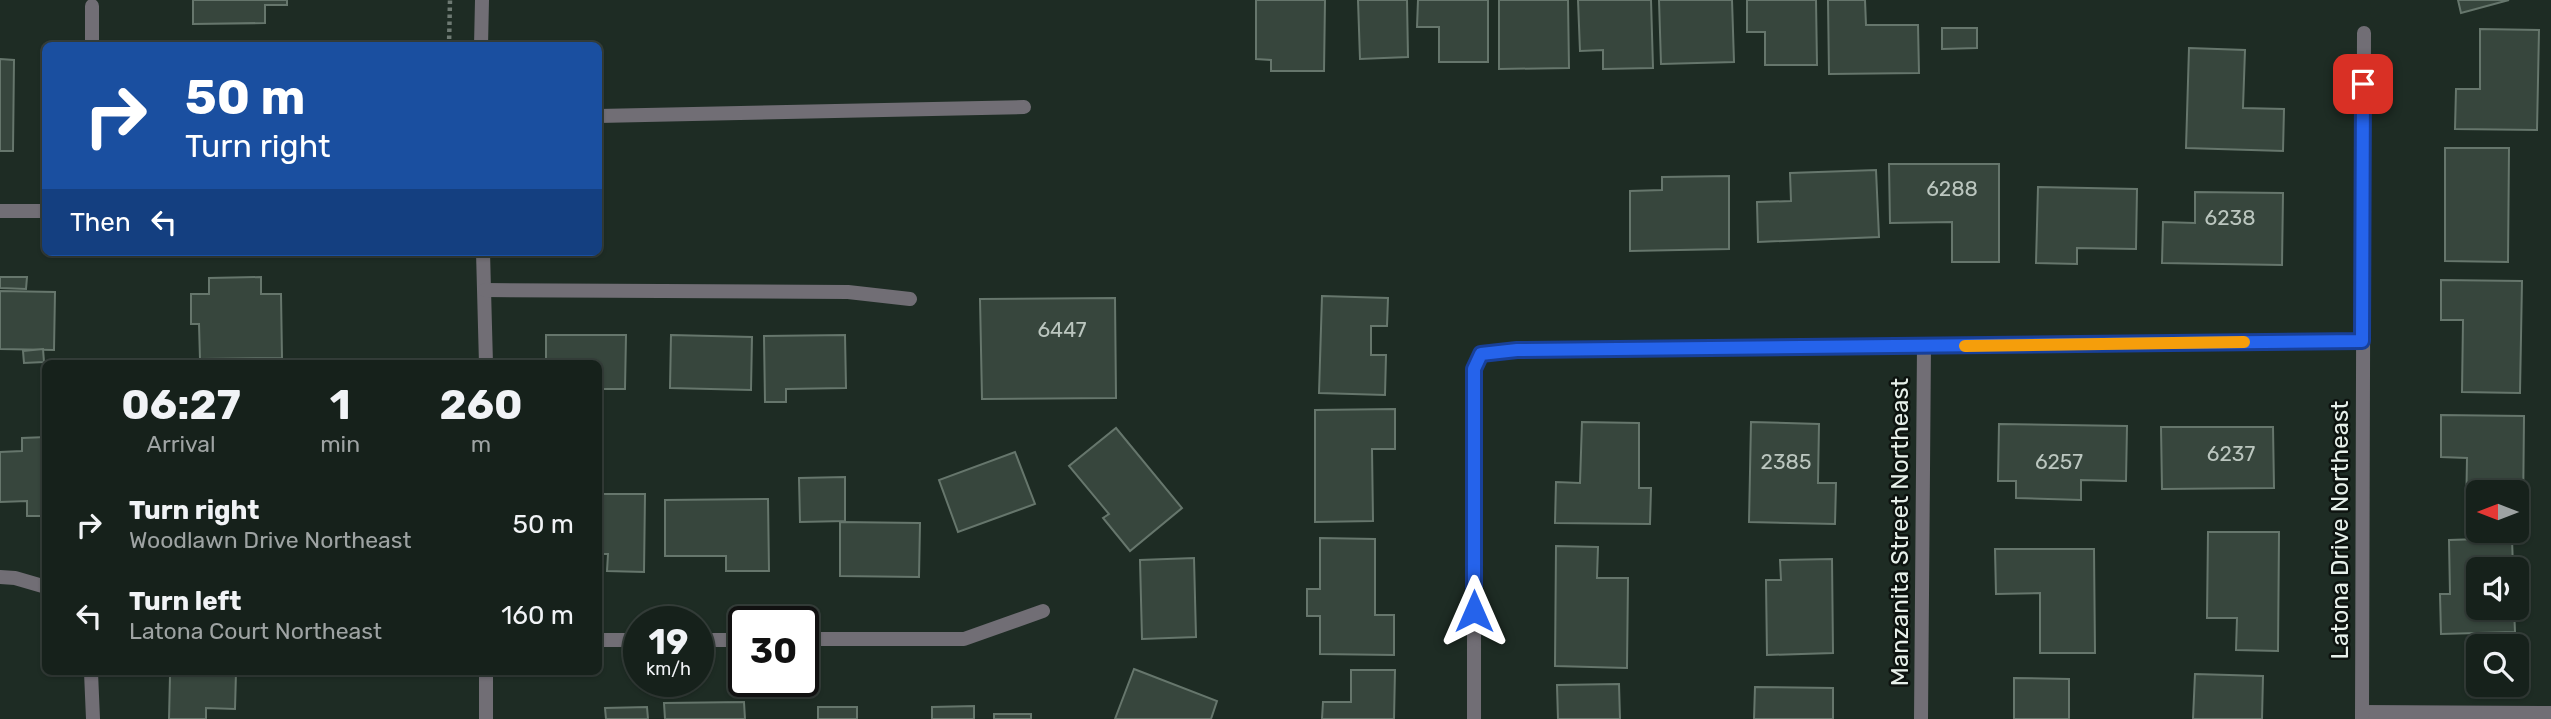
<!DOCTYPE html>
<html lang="en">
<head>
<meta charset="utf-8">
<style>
  body { margin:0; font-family:Rubik,sans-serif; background:#232e28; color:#f1f3f6; height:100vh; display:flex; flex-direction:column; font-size:26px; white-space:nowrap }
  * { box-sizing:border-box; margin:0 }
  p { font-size:23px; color:#9ea3a3 }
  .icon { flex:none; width:38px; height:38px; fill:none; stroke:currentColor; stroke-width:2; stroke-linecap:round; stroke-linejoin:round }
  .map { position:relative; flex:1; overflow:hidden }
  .drawer { position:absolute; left:42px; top:360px; width:560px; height:315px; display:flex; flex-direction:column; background:#16211b; border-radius:10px; box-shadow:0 2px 5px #0004,0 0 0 2px #353e3a }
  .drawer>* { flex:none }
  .guide { position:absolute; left:42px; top:42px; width:560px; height:214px; border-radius:10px; box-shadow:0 2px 5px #0004,0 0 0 2px #353e3a; background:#1a4fa0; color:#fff; overflow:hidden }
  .needle { width:46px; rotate:270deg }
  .buttons { position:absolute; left:2466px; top:480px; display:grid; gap:14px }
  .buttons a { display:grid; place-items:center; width:63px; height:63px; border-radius:10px; background:#16211b; box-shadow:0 2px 5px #0004,0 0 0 2px #353e3a; font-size:35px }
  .speed { position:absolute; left:623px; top:606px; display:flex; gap:14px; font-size:35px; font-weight:700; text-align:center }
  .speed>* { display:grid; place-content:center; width:91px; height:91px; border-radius:50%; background:#16211b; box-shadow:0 2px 5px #0004,0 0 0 2px #353e3a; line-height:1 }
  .speed small { font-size:18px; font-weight:400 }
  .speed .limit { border:4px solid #111; border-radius:10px; background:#fff; color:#111 }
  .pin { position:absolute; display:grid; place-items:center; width:60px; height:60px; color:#fff; margin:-30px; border-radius:14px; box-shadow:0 4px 10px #0006 }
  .me { position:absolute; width:77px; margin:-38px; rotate:0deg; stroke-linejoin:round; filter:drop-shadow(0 0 5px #0008) }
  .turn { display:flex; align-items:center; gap:24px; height:147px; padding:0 28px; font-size:32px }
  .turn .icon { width:91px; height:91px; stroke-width:2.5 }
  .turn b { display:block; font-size:49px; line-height:60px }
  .then { display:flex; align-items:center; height:66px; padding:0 28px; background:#0003; gap:14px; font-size:26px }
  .eta { display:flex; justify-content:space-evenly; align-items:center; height:119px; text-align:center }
  .eta b { font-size:42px; font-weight:700; line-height:49px }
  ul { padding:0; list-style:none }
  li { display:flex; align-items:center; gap:21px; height:91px; padding:0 28px }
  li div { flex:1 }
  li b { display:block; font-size:26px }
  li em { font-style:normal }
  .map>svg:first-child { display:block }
</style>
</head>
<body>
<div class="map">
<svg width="2551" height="719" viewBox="0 0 2551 719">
  <rect width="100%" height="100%" fill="#1e2c24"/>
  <!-- building -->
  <g fill="#37463d" stroke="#66766c" stroke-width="2">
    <path d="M193,0H287V5H265V23L193,24Z"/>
    <path d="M1256,0H1325L1324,71H1271V60L1256,59Z"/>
    <path d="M1358,0H1407L1408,57L1360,59Z"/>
    <path d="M1418,0H1488V62H1439V27H1417Z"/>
    <path d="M1499,0H1568L1569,68L1499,69Z"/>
    <path d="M1578,0H1651L1653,68L1603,69V50L1580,51Z"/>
    <path d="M1659,0H1732L1734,62L1661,64Z"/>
    <path d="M1747,0H1816L1817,65H1765V32H1747Z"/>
    <path d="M1828,0H1865L1866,25H1918L1919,73L1829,74Z"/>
    <path d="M2458,0H2509L2461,13Z"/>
    <path d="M1942,28H1977V48L1942,49Z"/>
    <path d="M2480,29L2539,30L2537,130L2455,129L2456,89H2480Z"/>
    <path d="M2189,48L2245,50L2243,108L2284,109L2283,151L2186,148Z"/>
    <path d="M0,59L14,60L13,151H0Z"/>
    <path d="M2445,148H2509L2508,262L2445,261Z"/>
    <path d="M1889,164H1999V262H1952V222L1890,223Z"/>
    <path d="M1876,170L1879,237L1758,242L1757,202L1791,201L1790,173Z"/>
    <path d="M1729,176V249L1630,251V191L1662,190V177Z"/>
    <path d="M2038,187L2137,189L2136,249L2077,248V264L2036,263Z"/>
    <path d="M2195,192L2283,193L2282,265L2162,263L2163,222L2195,223Z"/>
    <path d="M0,277H27L26,289L0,288Z"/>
    <path d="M261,277V294H281L282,358L200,359L199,324H191V294H209V278Z"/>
    <path d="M2441,280L2522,281L2520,393L2462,392L2463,320H2441Z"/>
    <path d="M0,291L55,292L54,350L0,349Z"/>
    <path d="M1322,296L1388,298L1387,326H1371V355H1386L1385,395L1319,393Z"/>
    <path d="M1115,298L1116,398L982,399L980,299Z"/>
    <path d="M546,335H626L625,389H598V364H546Z"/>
    <path d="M671,335L752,337L751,390L670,388Z"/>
    <path d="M845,335L846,388L786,389V402H765L764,336Z"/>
    <path d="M43,349L44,362L24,363L23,351Z"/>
    <path d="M1395,409V449H1372L1373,521L1315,522V410Z"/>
    <path d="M2441,415L2524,416L2523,517H2516V492H2478V516H2466L2467,458L2441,457Z"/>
    <path d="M1582,422L1639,423V488H1651L1650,524L1555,523L1556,482L1580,483Z"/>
    <path d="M1751,422L1819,424L1818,483H1836L1835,524L1749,522Z"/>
    <path d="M1999,424L2127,426L2126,481L2081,480V500L2016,498V481H1998Z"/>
    <path d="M2161,427H2273L2274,488L2162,489Z"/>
    <path d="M1116,428L1182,508L1130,551L1103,518L1109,514L1069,466Z"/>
    <path d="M46,437V516H27V501L0,502V452L22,451V438Z"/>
    <path d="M1015,452L1035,504L958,532L939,480Z"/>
    <path d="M845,477V521L800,522L799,478Z"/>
    <path d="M598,494H645L644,572L607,571L608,554H598Z"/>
    <path d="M768,499L769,571H726V556H665V500Z"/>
    <path d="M840,522L920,523L919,577L840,576Z"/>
    <path d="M2208,532H2279L2278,651L2236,650L2237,618H2207Z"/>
    <path d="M1320,538L1375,539V615H1394V655L1320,654V616H1307V589H1320Z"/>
    <path d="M2512,538L2513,569H2478V607H2514L2515,632L2441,634L2440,594H2450L2449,540Z"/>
    <path d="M1556,546L1598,547L1597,578H1628L1627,668L1555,666Z"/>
    <path d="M1995,549H2094L2095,653H2040V593L1996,594Z"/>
    <path d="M1194,558L1196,637L1142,639L1140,560Z"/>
    <path d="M1832,559L1833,653L1767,655L1766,580H1781L1780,560Z"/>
    <path d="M1134,669L1217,701L1211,719H1115Z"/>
    <path d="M1351,670H1395L1394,719H1322L1323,702H1351Z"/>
    <path d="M179,672H236L235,709L206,708V719H169L170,676H179Z"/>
    <path d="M2195,674L2263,676L2262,719H2193Z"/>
    <path d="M2014,678L2069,679V719H2014Z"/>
    <path d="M1619,684L1620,719H1558L1557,685Z"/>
    <path d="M1755,687L1833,688V719H1754Z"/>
    <path d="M744,702L745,719H665L664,703Z"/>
    <path d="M974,706V719H932V707Z"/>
    <path d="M647,707L648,719H606L605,708Z"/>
    <rect x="818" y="707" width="39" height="12"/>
    <rect x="994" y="714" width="37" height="5"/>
  </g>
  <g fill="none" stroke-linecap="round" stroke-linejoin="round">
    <!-- path -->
    <path stroke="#6e7a73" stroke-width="4.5" stroke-dasharray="3.5 3.5" stroke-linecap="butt" d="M449,46L450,0"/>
    <!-- minor -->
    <g stroke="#716e75" stroke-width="14">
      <path d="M92,46V6"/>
      <path d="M481,46L482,0"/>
      <path d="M598,116L1024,107"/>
      <path d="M0,211H46"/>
      <path d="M483,252L486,364"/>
      <path d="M485,290L848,292L910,299"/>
      <path d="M0,577L15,578L46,587"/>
      <path d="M803,639H964L1043,611"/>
      <path d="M598,640H639"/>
      <path d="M698,640H744"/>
      <path d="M91,672L93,719"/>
      <path d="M2362,712L2551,713"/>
      <path d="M486,719V672"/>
      <path d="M1474,719V369L1481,354L1517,350L2362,341"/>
      <path d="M1921,719L1924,346"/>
      <path d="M2362,719L2364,33"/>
    </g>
  </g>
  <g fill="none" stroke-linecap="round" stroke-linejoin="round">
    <!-- route casing -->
    <g stroke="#184099" stroke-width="18">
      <path id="route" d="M1474,611V369L1481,354L1517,350L2362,341L2363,84"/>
    </g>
    <!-- route -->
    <use href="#route" stroke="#2563eb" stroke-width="12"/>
    <!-- slow -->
    <path stroke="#f59e0b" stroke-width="12" d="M1965,346L2244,342"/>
  </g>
  <g text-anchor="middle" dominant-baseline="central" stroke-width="5" stroke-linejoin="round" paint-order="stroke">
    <!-- number labels -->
    <g font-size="21" fill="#bbc6bf">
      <text x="1952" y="188">6288</text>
      <text x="2230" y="217">6238</text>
      <text x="1062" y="329">6447</text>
      <text x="2231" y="453">6237</text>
      <text x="1786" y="461">2385</text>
      <text x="2059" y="461">6257</text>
    </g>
    <!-- street labels -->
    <g font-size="24" fill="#e7f0ea" stroke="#0d130f">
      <text transform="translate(2340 530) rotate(-90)">Latona Drive Northeast</text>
      <text transform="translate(1900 532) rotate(-90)">Manzanita Street Northeast</text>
    </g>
  </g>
</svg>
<div class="buttons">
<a><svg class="needle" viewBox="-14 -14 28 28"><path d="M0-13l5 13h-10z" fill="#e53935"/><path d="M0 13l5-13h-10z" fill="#9ea3a3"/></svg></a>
<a><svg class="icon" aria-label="sound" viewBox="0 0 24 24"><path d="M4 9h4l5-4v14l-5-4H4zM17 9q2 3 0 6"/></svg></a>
<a><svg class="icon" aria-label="search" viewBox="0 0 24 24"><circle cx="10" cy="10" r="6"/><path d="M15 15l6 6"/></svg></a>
</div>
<div class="speed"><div>19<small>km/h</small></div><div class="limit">30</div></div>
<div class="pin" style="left:2363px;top:84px;background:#d93025"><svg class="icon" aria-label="arrive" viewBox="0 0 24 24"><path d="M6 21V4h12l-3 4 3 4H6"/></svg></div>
<svg class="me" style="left:1474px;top:611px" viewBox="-20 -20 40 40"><path d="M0-17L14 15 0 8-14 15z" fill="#2563eb" stroke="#fff" stroke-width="4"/></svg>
<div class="guide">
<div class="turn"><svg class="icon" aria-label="right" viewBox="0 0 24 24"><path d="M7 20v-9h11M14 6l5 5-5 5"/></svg><div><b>50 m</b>Turn right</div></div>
<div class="then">Then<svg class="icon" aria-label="left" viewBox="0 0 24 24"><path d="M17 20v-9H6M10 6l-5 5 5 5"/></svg></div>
</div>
<section class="drawer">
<div class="eta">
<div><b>06:27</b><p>Arrival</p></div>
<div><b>1</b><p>min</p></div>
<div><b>260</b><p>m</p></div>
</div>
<ul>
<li><svg class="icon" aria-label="right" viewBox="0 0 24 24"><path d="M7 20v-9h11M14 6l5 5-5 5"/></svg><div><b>Turn right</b><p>Woodlawn Drive Northeast</p></div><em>50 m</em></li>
<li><svg class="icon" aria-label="left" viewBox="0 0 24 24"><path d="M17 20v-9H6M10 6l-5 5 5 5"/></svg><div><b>Turn left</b><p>Latona Court Northeast</p></div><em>160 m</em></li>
</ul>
</section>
</div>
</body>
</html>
